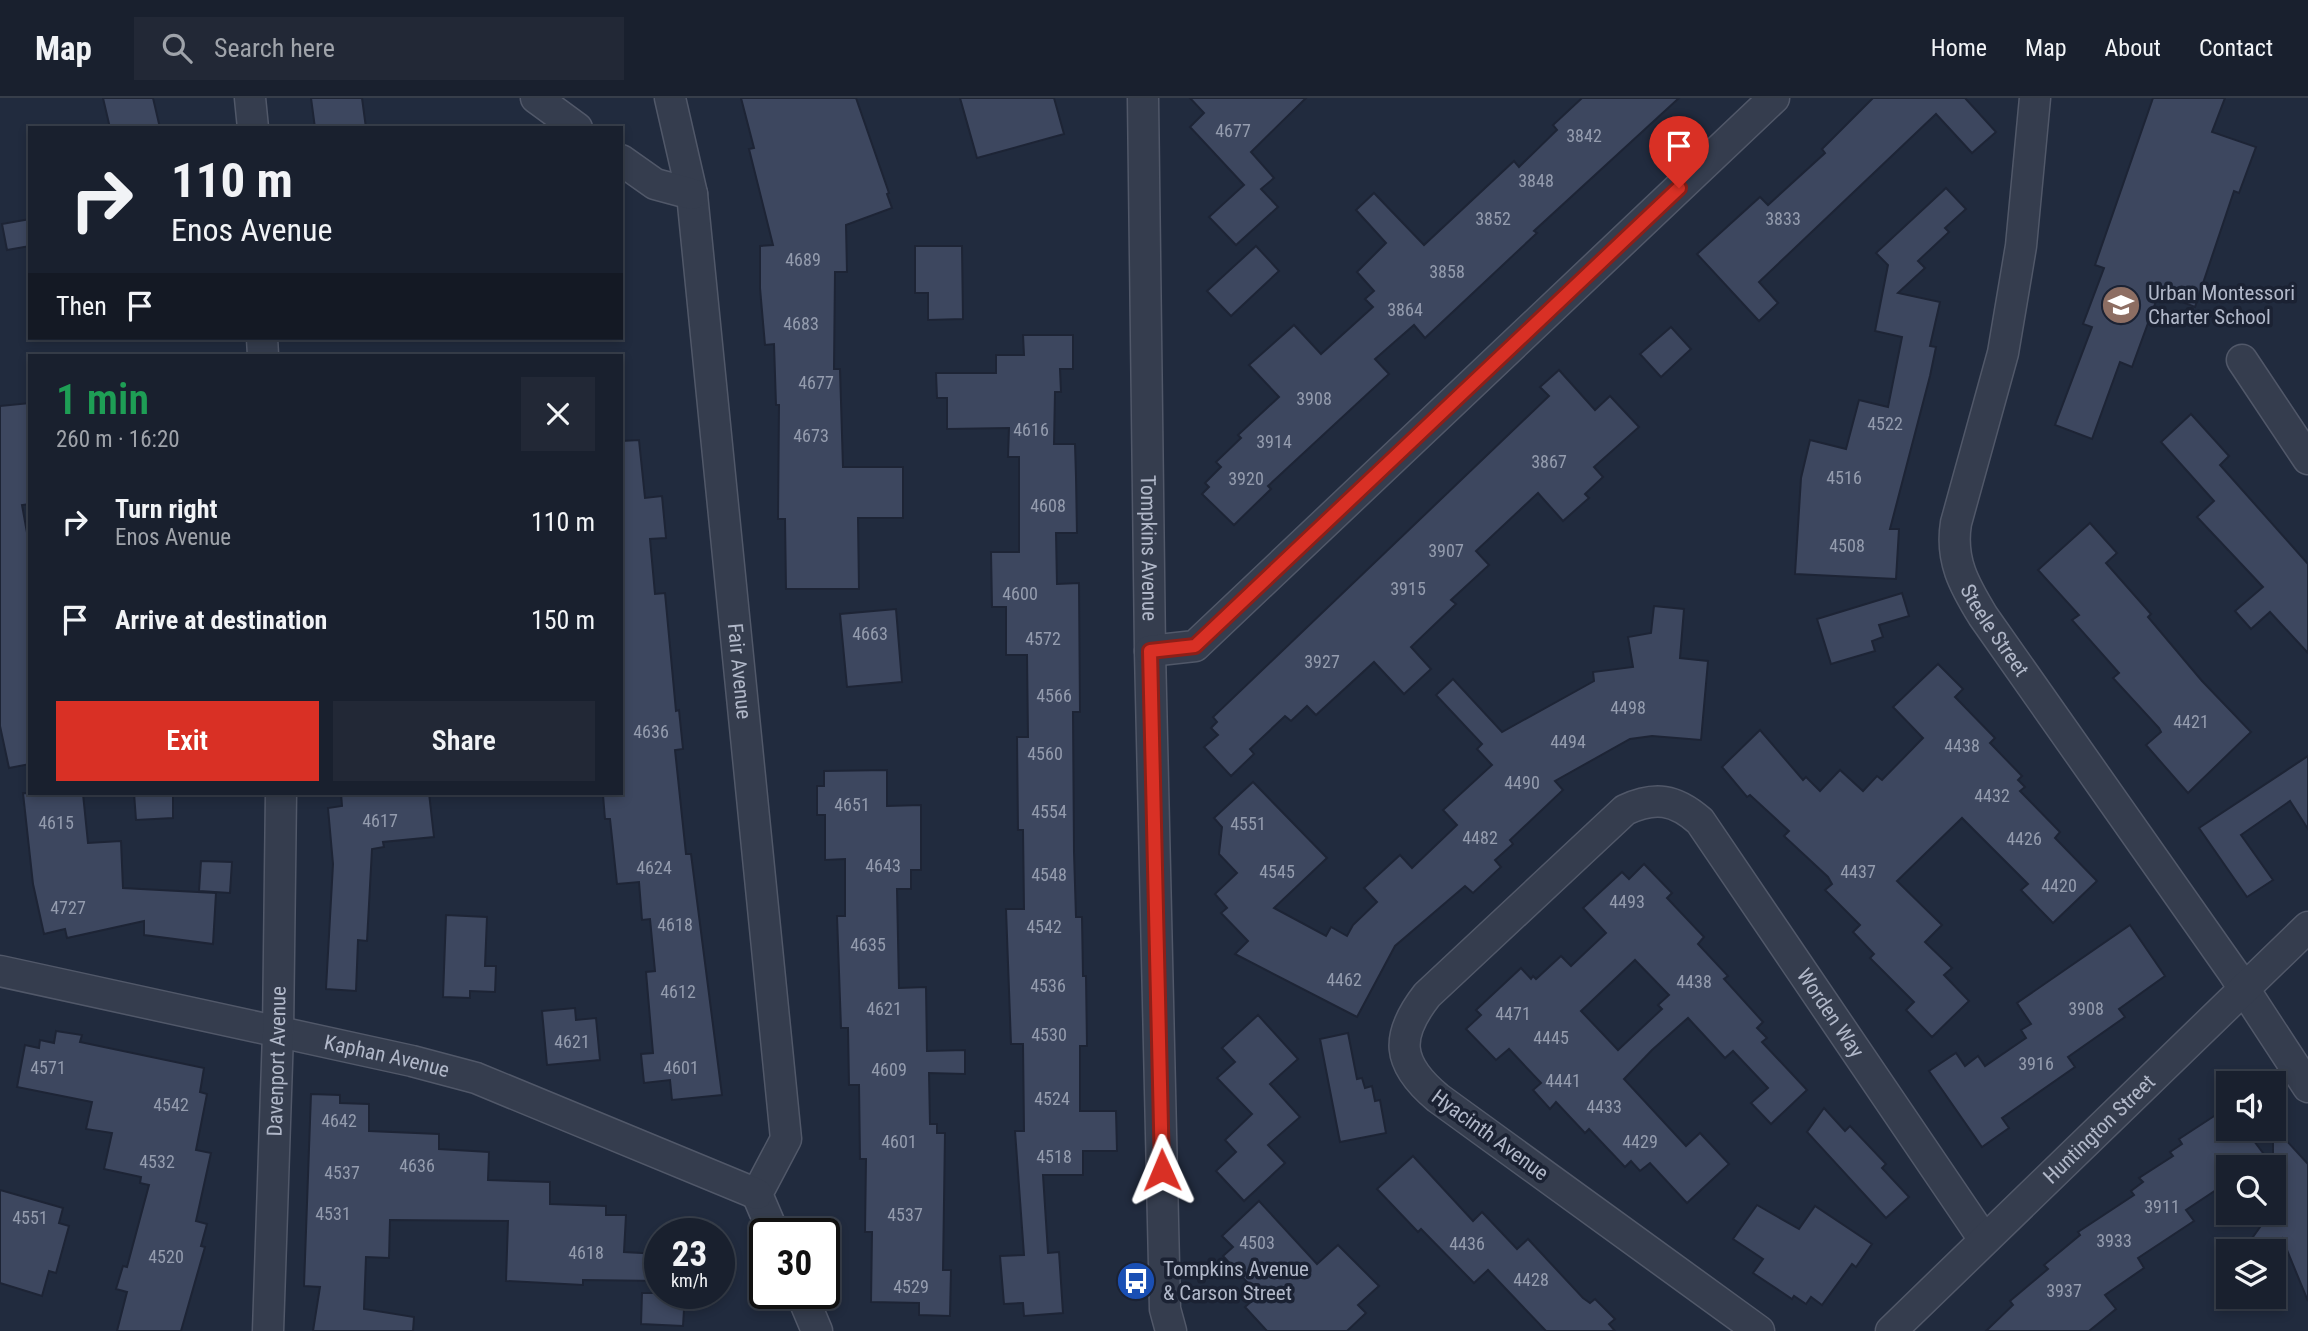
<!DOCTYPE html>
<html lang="en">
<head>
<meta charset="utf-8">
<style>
  body { margin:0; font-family:"Roboto Condensed",sans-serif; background:#222836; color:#f1f3f6; height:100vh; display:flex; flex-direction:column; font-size:26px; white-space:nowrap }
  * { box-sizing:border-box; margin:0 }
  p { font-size:23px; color:#9fa3aa }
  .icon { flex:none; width:38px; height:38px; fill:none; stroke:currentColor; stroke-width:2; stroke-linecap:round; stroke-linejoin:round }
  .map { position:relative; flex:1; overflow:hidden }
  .side { position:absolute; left:28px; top:256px; width:595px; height:441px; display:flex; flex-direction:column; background:#19202e; border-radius:0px; box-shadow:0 4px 10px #0003,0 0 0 2px #373e4a }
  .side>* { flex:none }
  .banner { position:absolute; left:28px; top:28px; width:595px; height:214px; border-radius:0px; box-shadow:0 4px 10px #0003,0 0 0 2px #373e4a; background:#19202e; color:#f1f3f6; overflow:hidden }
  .controls { position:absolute; left:2216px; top:973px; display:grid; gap:14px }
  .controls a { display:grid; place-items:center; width:70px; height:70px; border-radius:0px; background:#19202e; box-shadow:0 4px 10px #0003,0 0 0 2px #373e4a; font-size:35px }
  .speed { position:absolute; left:644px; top:1120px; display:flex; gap:14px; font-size:35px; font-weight:700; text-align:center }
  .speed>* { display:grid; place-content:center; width:91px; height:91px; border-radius:50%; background:#19202e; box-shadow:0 4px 10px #0003,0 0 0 2px #373e4a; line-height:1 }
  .speed small { font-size:18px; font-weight:400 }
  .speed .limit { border:4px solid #111; border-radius:10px; background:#fff; color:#111 }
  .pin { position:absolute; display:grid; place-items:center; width:60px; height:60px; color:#fff; margin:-72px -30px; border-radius:50% 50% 50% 0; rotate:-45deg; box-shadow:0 0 7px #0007 }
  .pin .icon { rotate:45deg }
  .me { position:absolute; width:77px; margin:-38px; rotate:359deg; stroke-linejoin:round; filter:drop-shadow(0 0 5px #0008) }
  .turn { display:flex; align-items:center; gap:24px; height:147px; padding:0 28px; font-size:32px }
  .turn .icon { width:91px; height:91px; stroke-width:2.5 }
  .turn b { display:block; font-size:49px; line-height:60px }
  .then { display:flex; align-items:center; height:66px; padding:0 28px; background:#0003; gap:14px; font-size:26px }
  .round { display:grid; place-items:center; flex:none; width:74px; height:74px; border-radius:0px; background:#222836 }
  .head { display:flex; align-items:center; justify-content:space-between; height:119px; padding:0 28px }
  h1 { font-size:42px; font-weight:600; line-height:52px; color:#1e9e55 }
  .primary-button { display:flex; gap:14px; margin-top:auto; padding:14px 28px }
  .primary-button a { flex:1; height:80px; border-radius:0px; background:#d93025; color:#fff; font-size:28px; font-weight:600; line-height:80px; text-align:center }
  .primary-button a+a { background:#222836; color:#f1f3f6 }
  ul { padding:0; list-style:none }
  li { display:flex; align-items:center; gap:21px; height:98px; padding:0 28px }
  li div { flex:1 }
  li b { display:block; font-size:26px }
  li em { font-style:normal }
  header { display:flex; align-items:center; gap:42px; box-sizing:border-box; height:98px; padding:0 35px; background:#19202e; border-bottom:2px solid #373e4a }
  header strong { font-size:33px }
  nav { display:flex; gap:38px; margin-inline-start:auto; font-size:24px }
  .search { width:490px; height:63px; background:#222836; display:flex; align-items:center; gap:18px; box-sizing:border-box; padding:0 24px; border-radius:0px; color:#9fa3aa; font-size:26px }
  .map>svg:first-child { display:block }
</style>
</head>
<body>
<header>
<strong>Map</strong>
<div class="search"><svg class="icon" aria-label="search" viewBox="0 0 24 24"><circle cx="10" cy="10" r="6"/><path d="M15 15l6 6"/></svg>Search here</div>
<nav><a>Home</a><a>Map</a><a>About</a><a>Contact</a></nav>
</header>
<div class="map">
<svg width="2308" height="1233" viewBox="0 0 2308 1233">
  <rect width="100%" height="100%" fill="#212b3e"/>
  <!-- building -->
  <g fill="#3d475f" stroke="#1d2435" stroke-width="2" fill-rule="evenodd">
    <path d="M103,0H153L160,30H110Z"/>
    <path d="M311,0H362L366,30H315Z"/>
    <path d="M741,0H856L889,95L887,96L892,110L846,127L847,174H835L834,271H840L843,369H903V420H858L859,491H786L785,421H778L779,307H776L774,246L765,247L760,190V148L773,147L749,51L754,50Z"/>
    <path d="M960,0H1054L1064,36L977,60Z"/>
    <path d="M1190,0H1306L1251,54L1274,80L1261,91L1278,109L1236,147L1209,119L1244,87L1190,29L1204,15Z"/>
    <path d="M1582,0H1679L1534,133L1537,135L1425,240L1414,227L1375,261L1389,276L1268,388L1271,391L1234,427L1202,396L1209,389L1205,385L1221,369L1216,364L1241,340L1238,337L1279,299L1249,267L1294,227L1321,256L1373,209L1365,201L1374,193L1357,174L1386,145L1356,112L1374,95L1424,147L1514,63L1519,69L1557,32L1553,27Z"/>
    <path d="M1873,0H1965L1996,34L1972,55L1936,16L1759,184L1778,205L1759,223L1697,156L1760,99L1768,107L1825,55L1822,51Z"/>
    <path d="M2153,0H2225L2212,34L2256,49L2239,95L2234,93L2195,209L2159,195L2132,269L2120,264L2092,341L2055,327L2092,229L2083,226L2104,170L2095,167Z"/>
    <path d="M1946,90L1966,111L1945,130L1949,134L1918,163L1925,170L1898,195L1940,204L1930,248L1936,249L1930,278L1890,431H1899L1896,481L1795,476L1801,380L1810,342L1846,351L1859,302L1888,309L1902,239L1875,233L1888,167L1876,155Z"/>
    <path d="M30,121V148L7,152L2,126Z"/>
    <path d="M915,148H962L963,221L928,222V195H915Z"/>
    <path d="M1256,148L1279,173L1231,218L1207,193Z"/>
    <path d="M1671,229L1691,251L1661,279L1640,256Z"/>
    <path d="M1023,237H1073V271H1060L1061,294H1055L1054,346H1075L1076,379L1077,435H1056L1057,486L1079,485L1080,614H1073L1074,754L1076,819H1082L1083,878H1086L1087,948H1080V1013H1116L1117,1053H1083V1077H1043L1048,1155L1059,1154L1063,1215L1024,1218L1023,1205L1004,1206L1000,1158L1024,1157L1015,1033H1024L1023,946H1011L1006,811H1024L1023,732H1018L1017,639H1028L1027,557H1006V509H992L991,454H1019V359H1008L1009,330L947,331V300H937L936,275H996V257H1024Z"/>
    <path d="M1559,272L1595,312L1610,298L1639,329L1594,369L1603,379L1585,396L1589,400L1563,423L1538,395L1476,453L1489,467L1451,502L1456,506L1411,549L1431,571L1404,596L1374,564L1316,617L1307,608L1291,623L1285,618L1250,651L1254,656L1231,678L1204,649L1218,637L1211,630L1217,624L1213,619L1549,298L1540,289Z"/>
    <path d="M30,305V406L22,407L30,451V666L9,670L0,628V308Z"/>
    <path d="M2191,316L2229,358L2220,367L2308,466V555L2270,514L2251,531L2235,513L2263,489L2197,419L2214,403L2161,344Z"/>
    <path d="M639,342L645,400L662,398L666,440L650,441L655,496L665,495L676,613L679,612L683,651L675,652L686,756H691L722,997L672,1002L670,982L644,985L641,956L653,955L646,874L655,873L650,821L642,822L639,784L617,786L610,721H605L603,697L621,695V343Z"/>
    <path d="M2090,425L2117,455L2106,465L2151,516L2148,519L2202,583L2251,634L2188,695L2146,647L2161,634L2159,630L2113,580L2119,575L2072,522L2079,517L2038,472Z"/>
    <path d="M1902,495L1909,518L1879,527L1883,539L1872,543L1875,553L1831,566L1817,521Z"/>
    <path d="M1654,508L1684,511L1680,560L1708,563L1701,642L1652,638L1630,641L1555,683L1563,692L1510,742L1513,746L1495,762L1501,769L1473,795L1465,788L1395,848L1357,919L1235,856L1248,843L1221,815L1227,810L1215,796L1237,775L1219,756L1222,729L1214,720L1253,684L1327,760L1274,810L1326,838L1331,829L1347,838L1353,827L1377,804L1364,790L1400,757L1412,770L1457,727L1443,712L1492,667L1477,651L1482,646L1436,597L1453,581L1502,634L1594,583L1593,574L1633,569L1628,539L1651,535Z"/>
    <path d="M896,511L902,584L847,589L840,516Z"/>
    <path d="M1938,566L1963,591L1955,599L1995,640L1990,645L2022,678L2018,682L2025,689L2020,693L2060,734L2055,740L2097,783L2053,825L2021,792L2028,786L1962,720L1897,783L1942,827L1925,844L1952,870L1944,877L1969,903L1932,939L1906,912L1914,904L1870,860L1874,856L1853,834L1860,827L1825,792L1832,786L1828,779L1784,738L1789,733L1750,697L1747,699L1722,669L1760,632L1803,682L1806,679L1820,693L1840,672L1863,693L1877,678L1882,682L1923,640L1893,609Z"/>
    <path d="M2308,658V731L2290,703L2241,737L2273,782L2247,799L2199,730Z"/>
    <path d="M887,672V708L921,707V772H911V791H897L899,890L926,889L927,953L965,952V976L929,975L930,1026H937V1035H945L943,1172H951L950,1218L919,1217V1205L871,1204L872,1134H865L866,1061H860L859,987H849L848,930H841L837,818H845V761L825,762V717H817V688H824V673Z"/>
    <path d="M23,695L83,696L88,745L121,743L123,790L216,795L213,846L144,837V823L67,840L65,831L44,836L33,786Z"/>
    <path d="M134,695H173V720L136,722Z"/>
    <path d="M341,695H429L434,739L383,744L384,749L372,751L367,843L358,842L356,893L326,891L333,766L328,710L342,708Z"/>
    <path d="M201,763L232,764L230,795L199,793Z"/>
    <path d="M1644,766L1672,795L1667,800L1704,839L1698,846L1728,878L1724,881L1763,924L1757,930L1767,940L1762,944L1807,992L1771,1026L1751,1005L1768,990L1733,953L1725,960L1688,920L1652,952L1624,981L1686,1048L1700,1035L1729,1066L1687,1105L1650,1065L1640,1073L1631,1063L1625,1069L1589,1031L1585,1035L1556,1004L1550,1011L1533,992L1541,985L1509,951L1496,962L1466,931L1481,917L1476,912L1521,870L1531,881L1533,878L1536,881L1561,858L1571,868L1606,835L1583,810L1622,774L1629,781ZM1635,862L1669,897L1658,907L1662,911L1618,952L1581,913Z"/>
    <path d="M446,817L487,819L485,868H496L495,894L470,893V900L443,899Z"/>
    <path d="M2130,827L2165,878L2119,911L2125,919L2068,959L2075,969L2002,1020L2009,1030L1982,1049L1929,973L1956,955L1965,968L1978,958L1985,968L2026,940L2021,932L2031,926L2017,905Z"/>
    <path d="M575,910L576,922L596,920L600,962L547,967L542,913Z"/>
    <path d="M1258,917L1298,961L1270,986L1300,1019L1268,1047L1285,1065L1244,1103L1216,1073L1236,1054L1225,1042L1252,1016L1217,980L1235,964L1222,950Z"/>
    <path d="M56,933L82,937L80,944L204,970L200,994L207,996L196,1052L211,1055L196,1123L207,1126L201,1148L205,1149L181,1233H117L127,1194L116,1191L123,1168L127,1169L149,1087L140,1085L141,1079L104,1071L112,1035L86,1031L92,1004L17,989L25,947L39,950L40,942L54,945Z"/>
    <path d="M1348,935L1357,981L1362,980L1365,990L1372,988L1375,1003L1380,1002L1386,1035L1340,1044L1320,941Z"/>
    <path d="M311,996L340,997V1005L369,1006V1033L439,1036V1051L489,1054L488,1082L550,1084V1106L606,1108V1117H626L624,1154L660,1156V1183L583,1182V1187L506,1183L508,1123L390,1122L389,1160L366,1159L364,1211L414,1219L413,1233H313L320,1189L304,1188Z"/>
    <path d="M2228,1009V1031H2245L2266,1059L2251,1069H2228V1084L2186,1112L2194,1123L2138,1160L2144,1170L2105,1197L2116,1211L2089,1233H1986L2013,1207L2010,1203L2048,1171L2044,1167L2080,1137L2078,1134L2134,1097L2131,1093L2143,1084L2139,1080L2173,1058L2170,1054L2182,1046L2179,1041Z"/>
    <path d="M1824,1010L1845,1033L1850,1028L1886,1066L1882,1070L1909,1099L1886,1120L1807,1034Z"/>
    <path d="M2273,1028L2308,1066V1203L2282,1140L2243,1153L2270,1115H2273Z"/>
    <path d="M1413,1058L1473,1123L1482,1114L1517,1151L1528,1141L1583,1200L1590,1205L1595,1201L1615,1221L1609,1226L1615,1233H1546L1488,1172L1474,1185L1421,1131L1418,1134L1377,1091Z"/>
    <path d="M0,1092L63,1110L59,1125L69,1128L56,1175L49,1173L42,1198L0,1185Z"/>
    <path d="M1259,1103L1317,1166L1338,1147L1379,1188L1358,1207L1366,1215L1347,1233H1267L1245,1209L1259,1197L1223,1158L1233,1149L1222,1138Z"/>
    <path d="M1757,1107L1799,1131L1815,1108L1872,1146L1856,1169L1852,1166L1822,1207L1811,1199L1806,1206L1794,1198L1792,1201L1753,1175L1763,1161L1733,1141Z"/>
    <path d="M642,1195H685L683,1228L641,1226Z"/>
  </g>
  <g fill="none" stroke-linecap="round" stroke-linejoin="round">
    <!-- street casing -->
    <g stroke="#515869" stroke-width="33">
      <g id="street">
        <path d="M250,0L253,30"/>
        <path d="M536,0L577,30"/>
        <path id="s1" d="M670,0L692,96L786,1041L757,1096L774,1136"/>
        <path id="s2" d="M1143,0L1150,553L1165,1211L1171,1233"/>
        <path id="s3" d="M2035,0L2021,148L2003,255L1956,425C1950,462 1964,487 1983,518L2233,874L2308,989"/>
        <path d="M621,62L655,86L692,96"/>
        <path d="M262,240L263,257"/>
        <path d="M2242,262L2308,361"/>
        <path d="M1150,553L1195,548L1774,0"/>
        <path id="s4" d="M0,873L412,963L476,980L757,1096"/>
        <path d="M801,1195L817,1233"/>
        <path id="s5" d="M268,1233L278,935L281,695"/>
        <path id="s6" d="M1759,1233L1438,1000C1396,965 1395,938 1427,897L1625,712C1655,698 1675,701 1700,723L1983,1140"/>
        <path id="s7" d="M1891,1233L2308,829"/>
      </g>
    </g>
    <!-- street -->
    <use href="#street" stroke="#353d4e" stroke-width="30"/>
  </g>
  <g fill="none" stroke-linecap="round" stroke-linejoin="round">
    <!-- route casing -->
    <g stroke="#8d1f18" stroke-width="18">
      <path id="route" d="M1162,1072L1150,553L1195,548L1679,90"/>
    </g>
    <!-- route -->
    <use href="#route" stroke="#d93025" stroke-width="12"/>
  </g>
  <!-- icons -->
  <defs>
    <g id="school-disc" transform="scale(2.0125)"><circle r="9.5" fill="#8d6e63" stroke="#1b2233"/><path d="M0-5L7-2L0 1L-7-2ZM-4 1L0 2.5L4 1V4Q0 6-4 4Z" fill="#fff"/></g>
    <g id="bus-disc" transform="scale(2.0125)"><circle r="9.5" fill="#1a4fb4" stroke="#1b2233"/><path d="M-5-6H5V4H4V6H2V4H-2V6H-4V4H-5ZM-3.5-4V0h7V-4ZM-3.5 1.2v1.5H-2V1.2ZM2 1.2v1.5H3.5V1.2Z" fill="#fff"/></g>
  </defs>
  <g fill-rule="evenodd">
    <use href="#school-disc" x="2121" y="207"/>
    <use href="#bus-disc" x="1136" y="1183"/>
  </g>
  <g text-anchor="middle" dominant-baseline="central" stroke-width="7" stroke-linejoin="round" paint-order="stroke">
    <!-- number labels -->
    <g font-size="18" fill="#949cae">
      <text x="1233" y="32">4677</text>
      <text x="1584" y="37">3842</text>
      <text x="1536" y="82">3848</text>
      <text x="1493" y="120">3852</text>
      <text x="1783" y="120">3833</text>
      <text x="803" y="161">4689</text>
      <text x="1447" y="173">3858</text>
      <text x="1405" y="211">3864</text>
      <text x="801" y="225">4683</text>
      <text x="816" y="284">4677</text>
      <text x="1314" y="300">3908</text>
      <text x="1885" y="325">4522</text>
      <text x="1031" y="331">4616</text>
      <text x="811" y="337">4673</text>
      <text x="1274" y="343">3914</text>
      <text x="1549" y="363">3867</text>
      <text x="1844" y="379">4516</text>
      <text x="1246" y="380">3920</text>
      <text x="1048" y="407">4608</text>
      <text x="1847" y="447">4508</text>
      <text x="1446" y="452">3907</text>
      <text x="1408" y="490">3915</text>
      <text x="1020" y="495">4600</text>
      <text x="870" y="535">4663</text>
      <text x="1043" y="540">4572</text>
      <text x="1322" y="563">3927</text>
      <text x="1054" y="597">4566</text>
      <text x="1628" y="609">4498</text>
      <text x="2191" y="623">4421</text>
      <text x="651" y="633">4636</text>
      <text x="1568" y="643">4494</text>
      <text x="1962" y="647">4438</text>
      <text x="1045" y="655">4560</text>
      <text x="1522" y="684">4490</text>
      <text x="1992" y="697">4432</text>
      <text x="852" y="706">4651</text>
      <text x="1049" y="713">4554</text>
      <text x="380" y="722">4617</text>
      <text x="56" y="724">4615</text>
      <text x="1248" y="725">4551</text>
      <text x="1480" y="739">4482</text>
      <text x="2024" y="740">4426</text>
      <text x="883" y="767">4643</text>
      <text x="654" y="769">4624</text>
      <text x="1277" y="773">4545</text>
      <text x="1858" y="773">4437</text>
      <text x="1049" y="776">4548</text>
      <text x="2059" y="787">4420</text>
      <text x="1627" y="803">4493</text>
      <text x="68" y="809">4727</text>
      <text x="675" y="826">4618</text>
      <text x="1044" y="828">4542</text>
      <text x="868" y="846">4635</text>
      <text x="1344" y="881">4462</text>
      <text x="1694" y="883">4438</text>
      <text x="1048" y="887">4536</text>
      <text x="678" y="893">4612</text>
      <text x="884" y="910">4621</text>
      <text x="2086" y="910">3908</text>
      <text x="1513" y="915">4471</text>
      <text x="1049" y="936">4530</text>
      <text x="1551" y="939">4445</text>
      <text x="572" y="943">4621</text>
      <text x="2036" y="965">3916</text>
      <text x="48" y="969">4571</text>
      <text x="681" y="969">4601</text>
      <text x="889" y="971">4609</text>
      <text x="1563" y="982">4441</text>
      <text x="1052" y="1000">4524</text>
      <text x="171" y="1006">4542</text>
      <text x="1604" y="1008">4433</text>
      <text x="339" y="1022">4642</text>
      <text x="899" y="1043">4601</text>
      <text x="1640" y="1043">4429</text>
      <text x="1054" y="1058">4518</text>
      <text x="157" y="1063">4532</text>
      <text x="417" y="1067">4636</text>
      <text x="342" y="1074">4537</text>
      <text x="2162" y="1108">3911</text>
      <text x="333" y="1115">4531</text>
      <text x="905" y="1116">4537</text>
      <text x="30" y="1119">4551</text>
      <text x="2114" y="1142">3933</text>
      <text x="1257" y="1144">4503</text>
      <text x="1467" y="1145">4436</text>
      <text x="586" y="1154">4618</text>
      <text x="166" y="1158">4520</text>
      <text x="1531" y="1181">4428</text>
      <text x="911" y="1188">4529</text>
      <text x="2064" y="1192">3937</text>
    </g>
    <!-- poi labels -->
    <g font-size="21" fill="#b1b8c9" stroke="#1b2233" text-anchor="start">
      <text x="2148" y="195">Urban Montessori<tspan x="2148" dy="24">Charter School</tspan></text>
      <text x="1163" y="1171">Tompkins Avenue<tspan x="1163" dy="24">&amp; Carson Street</tspan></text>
    </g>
    <!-- street labels -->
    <g font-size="21" fill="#b1b8c9" stroke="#1b2233">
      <text stroke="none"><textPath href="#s2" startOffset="450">Tompkins Avenue</textPath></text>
      <text stroke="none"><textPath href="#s3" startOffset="551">Steele Street</textPath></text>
      <text stroke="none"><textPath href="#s1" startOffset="578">Fair Avenue</textPath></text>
      <text stroke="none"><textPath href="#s6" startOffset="1102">Worden Way</textPath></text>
      <text stroke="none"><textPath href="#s4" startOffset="396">Kaphan Avenue</textPath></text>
      <text stroke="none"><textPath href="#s5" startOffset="270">Davenport Avenue</textPath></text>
      <text stroke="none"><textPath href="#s7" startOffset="290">Huntington Street</textPath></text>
      <text transform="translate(1490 1037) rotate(36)">Hyacinth Avenue</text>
    </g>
  </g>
</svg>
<div class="controls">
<a><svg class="icon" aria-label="sound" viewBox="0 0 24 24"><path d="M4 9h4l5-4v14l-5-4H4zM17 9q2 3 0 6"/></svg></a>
<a><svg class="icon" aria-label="search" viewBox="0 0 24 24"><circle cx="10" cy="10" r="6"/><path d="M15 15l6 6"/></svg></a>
<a><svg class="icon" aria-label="layers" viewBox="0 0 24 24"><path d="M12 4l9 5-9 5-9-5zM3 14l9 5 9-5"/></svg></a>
</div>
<div class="speed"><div>23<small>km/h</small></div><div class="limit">30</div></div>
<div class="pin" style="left:1679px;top:90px;background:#d93025"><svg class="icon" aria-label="arrive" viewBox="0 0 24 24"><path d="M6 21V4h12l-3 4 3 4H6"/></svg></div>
<svg class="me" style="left:1162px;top:1072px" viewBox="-20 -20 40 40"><path d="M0-17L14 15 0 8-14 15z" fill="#d93025" stroke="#fff" stroke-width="4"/></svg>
<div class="banner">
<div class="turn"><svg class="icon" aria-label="right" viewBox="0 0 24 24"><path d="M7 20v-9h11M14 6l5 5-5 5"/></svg><div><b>110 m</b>Enos Avenue</div></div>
<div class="then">Then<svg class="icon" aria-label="arrive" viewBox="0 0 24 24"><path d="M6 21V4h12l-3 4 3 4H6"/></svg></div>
</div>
<section class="side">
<div class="head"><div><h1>1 min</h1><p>260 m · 16:20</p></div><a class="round"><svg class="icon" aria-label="close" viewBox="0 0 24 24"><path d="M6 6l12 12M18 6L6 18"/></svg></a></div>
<ul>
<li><svg class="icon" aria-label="right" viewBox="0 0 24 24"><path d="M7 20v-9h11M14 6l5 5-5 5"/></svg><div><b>Turn right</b><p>Enos Avenue</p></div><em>110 m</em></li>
<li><svg class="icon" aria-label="arrive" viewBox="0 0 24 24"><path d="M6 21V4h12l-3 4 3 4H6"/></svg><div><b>Arrive at destination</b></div><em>150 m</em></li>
</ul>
<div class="primary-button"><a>Exit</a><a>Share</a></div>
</section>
</div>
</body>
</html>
